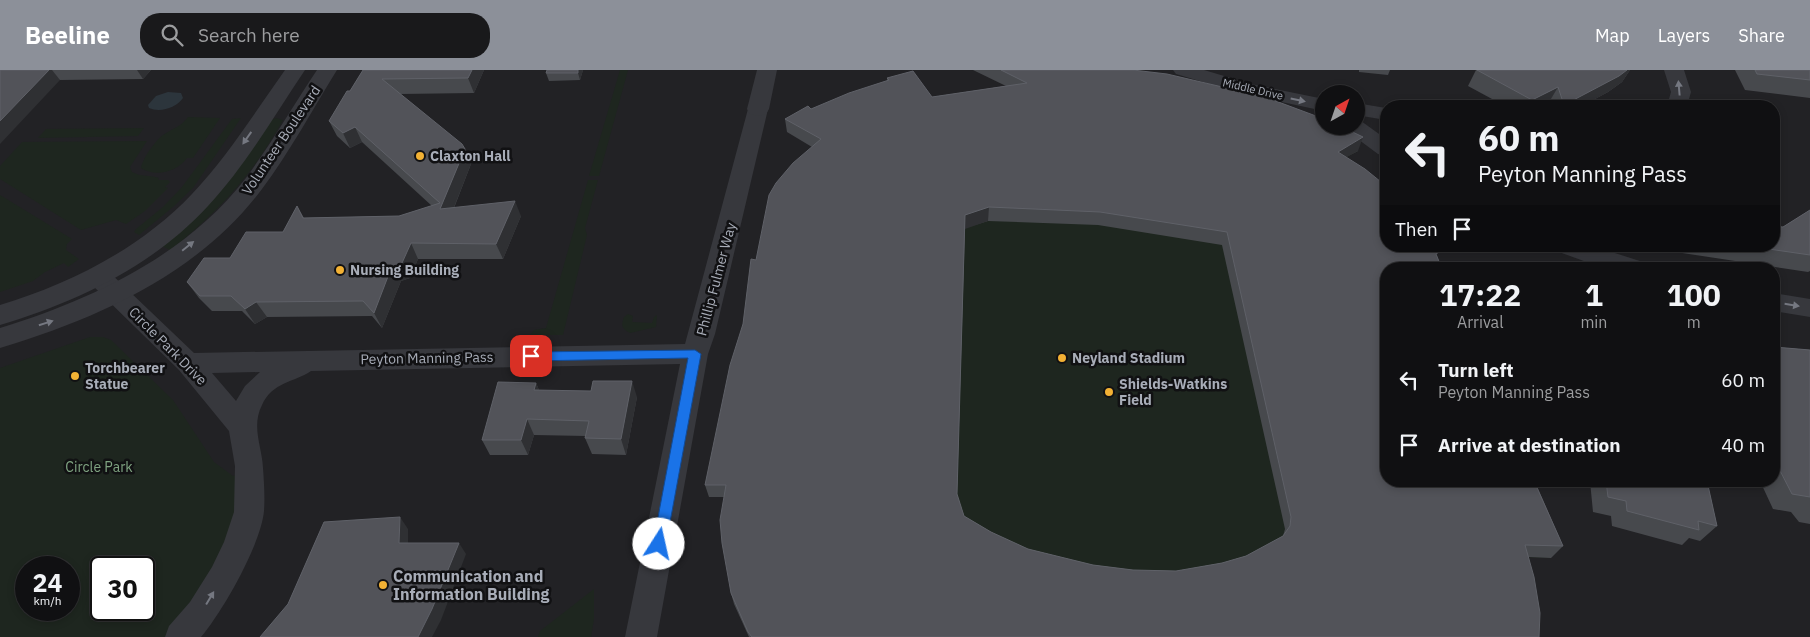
<!DOCTYPE html>
<html lang="en">
<head>
<meta charset="utf-8">
<style>
  body { margin:0; font-family:"IBM Plex Sans",sans-serif; background:#19191b; color:#f1f3f6; height:100vh; display:flex; flex-direction:column; font-size:19px; white-space:nowrap }
  * { box-sizing:border-box; margin:0 }
  p { font-size:16px; color:#9c9d9f }
  .icon { flex:none; width:28px; height:28px; fill:none; stroke:currentColor; stroke-width:2; stroke-linecap:round; stroke-linejoin:round }
  .map { position:relative; flex:1; overflow:hidden }
  .details { position:absolute; left:1380px; top:192px; width:400px; height:225px; display:flex; flex-direction:column; background:#101012; border-radius:20px; box-shadow:0 2px 8px #0003,0 0 0 1px #303032 }
  .details>* { flex:none }
  .banner { position:absolute; left:1380px; top:30px; width:400px; height:152px; border-radius:20px; box-shadow:0 2px 8px #0003,0 0 0 1px #303032; background:#101012; color:#f1f3f6; overflow:hidden }
  .needle { width:32px; rotate:40deg }
  .buttons { position:absolute; left:1315px; top:15px; display:grid; gap:10px }
  .buttons a { display:grid; place-items:center; width:50px; height:50px; border-radius:50%; background:#101012; box-shadow:0 2px 8px #0003,0 0 0 1px #303032; font-size:25px }
  .speed { position:absolute; left:15px; top:486px; display:flex; gap:10px; font-size:25px; font-weight:700; text-align:center }
  .speed>* { display:grid; place-content:center; width:65px; height:65px; border-radius:50%; background:#101012; box-shadow:0 2px 8px #0003,0 0 0 1px #303032; line-height:1 }
  .speed small { font-size:12px; font-weight:400 }
  .speed .limit { border:2px solid #111; border-radius:8px; background:#fff; color:#111 }
  .pin { position:absolute; display:grid; place-items:center; width:42px; height:42px; color:#fff; margin:-21px; border-radius:10px; box-shadow:0 2px 8px #0006 }
  .me { position:absolute; width:55px; margin:-28px; rotate:10deg; stroke-linejoin:round; filter:drop-shadow(0 0 4px #0008) }
  .turn { display:flex; align-items:center; gap:18px; height:105px; padding:0 15px; font-size:22px }
  .turn .icon { width:65px; height:65px; stroke-width:2.5 }
  .turn b { display:block; font-size:35px; line-height:42px }
  .then { display:flex; align-items:center; height:48px; padding:0 15px; background:#0003; gap:10px; font-size:19px }
  .eta { display:flex; justify-content:space-evenly; align-items:center; height:85px; text-align:center }
  .eta b { font-size:30px; font-weight:800; line-height:35px }
  ul { padding:0; list-style:none }
  li { display:flex; align-items:center; gap:15px; height:65px; padding:0 15px }
  li div { flex:1 }
  li b { display:block; font-size:19px }
  li em { font-style:normal }
  header { display:flex; align-items:center; gap:30px; box-sizing:border-box; height:70px; padding:0 25px; background:#8c9099; color:#fff }
  header strong { font-size:24px }
  nav { display:flex; gap:28px; margin-inline-start:auto; font-size:18px }
  .search { width:350px; height:45px; background:#19191b; display:flex; align-items:center; gap:12px; box-sizing:border-box; padding:0 18px; border-radius:20px; color:#9c9d9f; font-size:19px }
  .map>svg:first-child { display:block }
</style>
</head>
<body>
<header>
<strong>Beeline</strong>
<div class="search"><svg class="icon" aria-label="search" viewBox="0 0 24 24"><circle cx="10" cy="10" r="6"/><path d="M15 15l6 6"/></svg>Search here</div>
<nav><a>Map</a><a>Layers</a><a>Share</a></nav>
</header>
<div class="map">
<svg width="1810" height="567" viewBox="0 0 1810 567">
  <rect width="100%" height="100%" fill="#161618"/>
  <!-- built -->
  <path fill="#222225" fill-rule="evenodd" d="M0,0H1810V567H0ZM1324,24H1356V56H1324ZM1386,36H1774V176H1386ZM1386,199H1774V411H1386ZM26,498H69V540H26ZM101,498H144V540H101Z"/>
  <!-- green -->
  <g fill="#1e261f" fill-rule="evenodd">
    <path d="M620,0H628L599,106H589Z"/>
    <path d="M188,47L220,48L193,88H187C178,101 156,108 141,98C143,88 155,71 163,65C173,58 181,57 188,47Z"/>
    <path d="M241,48L193,118L173,137L139,165L134,162L136,159L163,137L182,117L232,49Z"/>
    <path d="M276,48L283,50C252,105 220,141 170,180L160,175L271,50Z"/>
    <path d="M144,58L138,66L38,68L46,59Z"/>
    <path d="M1324,64L1358,81L1333,95L1386,176V411H1519L1551,488L1515,487L749,567L728,427H709L732,308L745,267L753,203Z"/>
    <path d="M147,71L130,97L132,102C141,107 150,105 159,108L158,110H168L170,112L165,117L168,118L145,141L126,154L116,150L81,160L0,109V96L22,72Z"/>
    <path d="M588,110H598L585,158L587,165L563,265H530L534,260L546,258Z"/>
    <path d="M0,125L72,169L67,174L66,180L79,189L68,197L64,193L45,202L33,211L0,222Z"/>
    <path d="M628,244L633,246L632,252L652,253L654,247L657,245L656,257L630,263C621,258 621,256 624,247Z"/>
    <path d="M90,267H103L111,270L173,330L214,392L233,406L236,405L237,441L229,473L172,567H0V298ZM26,498H69V540H26ZM101,498H144V540H101Z"/>
    <path d="M594,519V549L591,567H538L540,561Z"/>
  </g>
  <!-- water -->
  <path fill="#2c353c" d="M168,22L181,23L183,28C176,38 160,43 149,38L148,35L156,26Z"/>
  <g fill="none" stroke-linecap="round" stroke-linejoin="round">
    <!-- minor -->
    <g fill="#37383d" fill-rule="evenodd">
      <path d="M1173,0H1204L1251,14L1324,29V41L1240,23L1176,4Z"/>
      <path d="M1664,0H1684L1691,22L1687,36H1667L1671,22Z"/>
      <path d="M758,33L765,35L768,39L715,264L708,284L657,567H625L680,294L311,301C295,312 272,312 262,335C251,357 262,376 263,398C264,412 265,427 264,441C261,474 223,541 201,567H165L169,556L190,532L212,497L224,472L234,442L235,396L229,361L179,300L89,212L86,206L89,200L98,197L107,200L194,283L685,274L748,39L751,35ZM260,302L245,316L236,331L212,303Z"/>
      <path d="M1356,33L1386,38V50L1356,45Z"/>
      <path d="M1356,50L1361,51L1386,69V86L1378,84L1347,61L1344,56H1356Z"/>
      <path d="M1555,176H1593L1646,193L1649,199H1606L1559,182Z"/>
      <path d="M1774,223L1810,229V247L1774,241Z"/>
    </g>
    <!-- tertiary -->
    <g fill="#37383d" fill-rule="evenodd">
      <path d="M285,0H305C274,46 246,95 208,136C153,196 77,232 0,255V235C70,214 141,178 192,124C227,87 255,42 285,0Z"/>
      <path d="M317,0H337C313,39 289,83 262,119C198,204 99,248 0,278V258C91,230 186,186 246,108C271,74 293,36 317,0Z"/>
      <path d="M757,0H777L769,39L766,44L758,46L750,44L747,39Z"/>
    </g>
  </g>
  <!-- wall -->
  <g fill="#47494d" fill-rule="evenodd">
    <path d="M0,0H151L143,9L60,10Z"/>
    <path d="M363,0H484L474,23L400,24L465,79L471,94L454,138L521,146L503,189H418L410,208L401,211L382,258L372,246L267,247L255,254L242,241H212L199,228L187,212L230,188L283,162L297,136L304,148L399,146L432,136L362,72L350,78L337,66L329,51L350,21Z"/>
    <path d="M547,0H583L580,10L549,11L546,3Z"/>
    <path d="M973,0H1133L1358,81L1346,87L1437,186L1563,476L1551,488L1528,487L1539,567H749L734,534L731,523L724,427H709L705,415L743,254L756,190L812,77L787,62L785,49L887,11V8L932,27L1006,16ZM988,151L1098,155L1222,175L1285,459L1283,466L1246,486L1222,493L1176,501L1133,500L1093,495L1028,479L991,462L964,446L957,424L965,158Z"/>
    <path d="M1359,0H1390L1388,5L1359,2Z"/>
    <path d="M1476,0H1630L1622,12L1608,22L1582,36H1549L1548,34L1544,36H1505L1468,16Z"/>
    <path d="M1735,0H1810V28L1745,20Z"/>
    <path d="M1810,140V201L1808,202L1636,176H1774L1783,157Z"/>
    <path d="M1774,277L1810,280V454L1799,452L1791,442L1773,439L1760,411H1774Z"/>
    <path d="M536,313L539,320L637,327L626,385L592,384L585,368L586,366L534,365L528,385H490L482,370Z"/>
    <path d="M1590,411H1707L1717,456L1700,471L1689,468L1682,475L1612,456L1611,446L1593,442Z"/>
  </g>
  <!-- shaded-wall -->
  <g fill="#2f3033">
    <path d="M49,0H52L60,10L0,74V51Z"/>
    <path d="M137,0H151L143,9Z"/>
    <path d="M472,0H484L474,23L468,8Z"/>
    <path d="M578,0H583L580,10L578,3Z"/>
    <path d="M1627,0H1630L1622,12L1608,22L1582,36H1563L1564,35Z"/>
    <path d="M1558,17L1548,34L1544,36H1529L1532,30Z"/>
    <path d="M355,57L362,72L350,78L343,63Z"/>
    <path d="M1363,67L1358,81L1332,95L1338,82Z"/>
    <path d="M465,79L471,94L447,155L440,139Z"/>
    <path d="M515,131L521,146L503,189L496,174Z"/>
    <path d="M989,137L988,151L965,159V145Z"/>
    <path d="M411,173L418,189L410,208L401,211L382,258L374,243L392,196Z"/>
    <path d="M256,232L267,247L255,254L245,239Z"/>
    <path d="M632,311L637,327L626,385L621,369Z"/>
    <path d="M536,313L543,329L534,320Z"/>
    <path d="M527,349L534,365L528,385L521,370Z"/>
    <path d="M400,447L408,459V485L399,473Z"/>
    <path d="M459,473L466,484L441,550L432,567H418Z"/>
  </g>
  <!-- building -->
  <g fill="#525359" stroke="#5f6168" fill-rule="evenodd">
    <path d="M0,0H49L0,51Z"/>
    <path d="M363,0H472L468,8L382,9L462,74L465,79L440,139L515,131L496,174L411,173L402,193L392,196L374,243L363,231L256,232L245,239L231,226H200L187,212L204,188H230L246,162H283L297,136L303,148L399,146L440,133L355,57L343,63L329,51L347,21H350Z"/>
    <path d="M547,0H578V3H546Z"/>
    <path d="M1001,0H1133L1167,4L1265,27L1324,49V56H1340L1363,67L1338,82L1365,99L1386,116V176H1435L1439,182L1436,184L1442,199H1386V411H1534L1563,476L1525,475L1534,507L1540,543L1539,567H752L748,562L731,523L722,473L720,450L726,415H705L730,295L743,254L751,189L756,190L769,125L776,113L793,93L821,69L785,49L808,36L811,39L849,23L889,10L887,8L913,1L932,27L1027,13ZM989,137L1100,142L1227,162L1291,447L1290,456L1283,466L1246,486L1222,493L1176,501L1133,500L1093,495L1028,479L991,462L964,446L957,424L965,145Z"/>
    <path d="M1477,0H1627L1619,6L1564,35L1558,17L1532,30Z"/>
    <path d="M1755,0H1810V10L1757,4Z"/>
    <path d="M1810,140V185L1748,176H1774V156L1783,157Z"/>
    <path d="M1774,277L1810,280V427L1792,424L1774,389Z"/>
    <path d="M593,311H632L621,369L585,368L589,351L527,349L521,370H482L498,312L536,313L534,320L591,321Z"/>
    <path d="M1606,411H1707L1717,456L1698,451L1699,460L1627,441L1626,431L1608,427Z"/>
    <path d="M400,447L399,473H459L432,539L418,567H260L288,534L324,452Z"/>
  </g>
  <!-- one-way arrows -->
  <defs><path id="oneway-solid" d="M-6-.8H1V-3.2L6.5 0L1 3.2V.8H-6Z" transform="scale(1.25)"/></defs>
  <g fill="#757881">
    <use href="#oneway-solid" transform="translate(1679 18) rotate(-95)"/>
    <use href="#oneway-solid" transform="translate(1298 30) rotate(12)"/>
    <use href="#oneway-solid" transform="translate(247 68) rotate(125)"/>
    <use href="#oneway-solid" transform="translate(188 176) rotate(-39)"/>
    <use href="#oneway-solid" transform="translate(1792 235) rotate(9)"/>
    <use href="#oneway-solid" transform="translate(46 253) rotate(-18)"/>
    <use href="#oneway-solid" transform="translate(210 528) rotate(-59)"/>
  </g>
  <!-- route -->
  <path fill="#1a73e8" stroke="#114b97" d="M695,280L701,284L666,474L664,478L659,479L655,478L653,474L688,288L531,291L526,286L531,282Z"/>
  <!-- markers -->
  <g fill="#f2b134" stroke="#111113" stroke-width="2">
    <circle cx="420" cy="86" r="5"/>
    <circle cx="340" cy="200" r="5"/>
    <circle cx="1062" cy="288" r="5"/>
    <circle cx="75" cy="306" r="5"/>
    <circle cx="1109" cy="322" r="5"/>
    <circle cx="383" cy="515" r="5"/>
  </g>
  <g text-anchor="middle" dominant-baseline="central" stroke-width="5" stroke-linejoin="round" paint-order="stroke">
    <!-- far-street labels -->
    <g font-size="11" fill="#a8adb8" stroke="#111113">
      <text transform="translate(1253 19) rotate(13)">Middle Drive</text>
    </g>
    <!-- street labels -->
    <g font-size="14" fill="#a8adb8" stroke="#111113">
      <text transform="translate(281 70) rotate(-56)">Volunteer Boulevard</text>
      <text transform="translate(716 209) rotate(-75)">Phillip Fulmer Way</text>
      <text transform="translate(168 276) rotate(45)">Circle Park Drive</text>
      <text transform="translate(427 288) rotate(-1)">Peyton Manning Pass</text>
    </g>
    <!-- poi labels -->
    <g font-size="14" font-weight="bold" fill="#a8adb8" stroke="#111113" text-anchor="start">
      <text x="430" y="86">Claxton Hall</text>
      <text x="350" y="200">Nursing Building</text>
      <text x="1072" y="288">Neyland Stadium</text>
      <text x="85" y="298">Torchbearer<tspan x="85" dy="16">Statue</tspan></text>
      <text x="1119" y="314">Shields-Watkins<tspan x="1119" dy="16">Field</tspan></text>
    </g>
    <!-- park labels -->
    <g font-size="14" fill="#7fa381" stroke="#111113">
      <text x="99" y="397">Circle Park</text>
    </g>
    <!-- near-poi labels -->
    <g font-size="16" font-weight="bold" fill="#a8adb8" stroke="#111113" text-anchor="start">
      <text x="393" y="506">Communication and<tspan x="393" dy="18">Information Building</tspan></text>
    </g>
  </g>
</svg>
<div class="buttons">
<a><svg class="needle" viewBox="-14 -14 28 28"><path d="M0-13l5 13h-10z" fill="#e53935"/><path d="M0 13l5-13h-10z" fill="#9c9d9f"/></svg></a>
</div>
<div class="speed"><div>24<small>km/h</small></div><div class="limit">30</div></div>
<div class="pin" style="left:531px;top:286px;background:#d93025"><svg class="icon" aria-label="arrive" viewBox="0 0 24 24"><path d="M6 21V4h12l-3 4 3 4H6"/></svg></div>
<svg class="me" style="left:659px;top:474px" viewBox="-20 -20 40 40"><circle r="19" fill="#fff"/><path d="M0-13L10 11 0 6-10 11z" fill="#1a73e8"/></svg>
<div class="banner">
<div class="turn"><svg class="icon" aria-label="left" viewBox="0 0 24 24"><path d="M17 20v-9H6M10 6l-5 5 5 5"/></svg><div><b>60 m</b>Peyton Manning Pass</div></div>
<div class="then">Then<svg class="icon" aria-label="arrive" viewBox="0 0 24 24"><path d="M6 21V4h12l-3 4 3 4H6"/></svg></div>
</div>
<section class="details">
<div class="eta">
<div><b>17:22</b><p>Arrival</p></div>
<div><b>1</b><p>min</p></div>
<div><b>100</b><p>m</p></div>
</div>
<ul>
<li><svg class="icon" aria-label="left" viewBox="0 0 24 24"><path d="M17 20v-9H6M10 6l-5 5 5 5"/></svg><div><b>Turn left</b><p>Peyton Manning Pass</p></div><em>60 m</em></li>
<li><svg class="icon" aria-label="arrive" viewBox="0 0 24 24"><path d="M6 21V4h12l-3 4 3 4H6"/></svg><div><b>Arrive at destination</b></div><em>40 m</em></li>
</ul>
</section>
</div>
</body>
</html>
